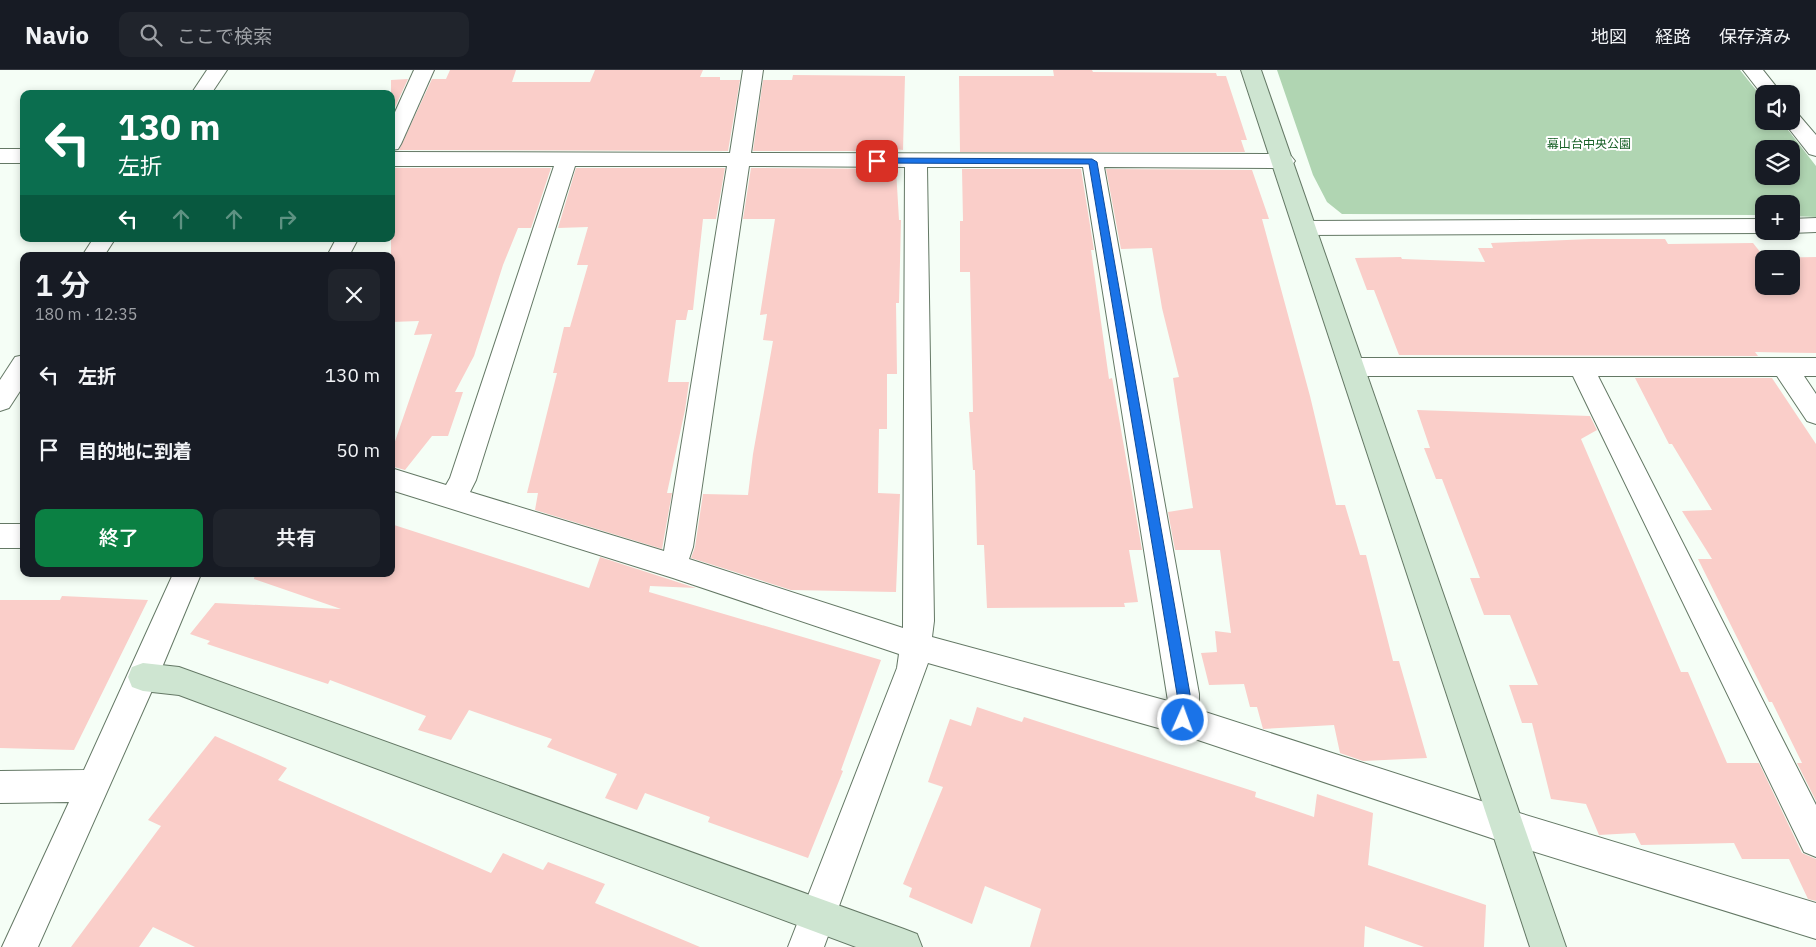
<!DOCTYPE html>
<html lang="ja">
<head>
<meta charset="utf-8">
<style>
  body { margin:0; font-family:"IBM Plex Sans","Noto Sans JP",sans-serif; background:#20242c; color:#f1f3f6; height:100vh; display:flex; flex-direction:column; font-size:19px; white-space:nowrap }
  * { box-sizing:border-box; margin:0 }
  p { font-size:16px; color:#9ea1a6 }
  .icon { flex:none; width:28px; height:28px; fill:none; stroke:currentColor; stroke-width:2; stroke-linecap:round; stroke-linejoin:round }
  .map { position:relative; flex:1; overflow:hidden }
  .drawer { position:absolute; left:20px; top:182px; width:375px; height:325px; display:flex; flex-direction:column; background:#171b24; border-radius:10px; box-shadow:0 2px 8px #0003 }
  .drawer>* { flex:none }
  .hud { position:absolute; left:20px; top:20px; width:375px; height:152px; border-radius:10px; box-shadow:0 2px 8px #0003; background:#0b6e4f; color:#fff; overflow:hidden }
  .fabs { position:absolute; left:1755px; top:15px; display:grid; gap:10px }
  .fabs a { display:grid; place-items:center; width:45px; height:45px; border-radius:10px; background:#171b24; box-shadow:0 2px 8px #0003; font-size:25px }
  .pin { position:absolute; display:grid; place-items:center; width:42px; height:42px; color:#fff; margin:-21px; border-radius:10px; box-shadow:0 2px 8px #0006 }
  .me { position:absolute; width:55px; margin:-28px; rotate:2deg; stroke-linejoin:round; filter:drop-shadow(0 0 4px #0008) }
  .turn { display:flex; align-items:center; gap:18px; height:105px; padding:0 15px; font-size:22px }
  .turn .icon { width:65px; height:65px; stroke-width:2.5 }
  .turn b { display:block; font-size:35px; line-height:42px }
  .lanes { display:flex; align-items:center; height:48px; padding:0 15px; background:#0003; justify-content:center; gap:25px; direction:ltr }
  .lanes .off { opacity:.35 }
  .round { display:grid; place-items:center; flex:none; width:52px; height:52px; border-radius:10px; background:#20242c }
  .headline { display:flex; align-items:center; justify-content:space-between; height:85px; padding:0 15px }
  h1 { font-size:30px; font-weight:600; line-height:38px }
  .action { display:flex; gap:10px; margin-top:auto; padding:10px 15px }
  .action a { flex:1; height:58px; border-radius:10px; background:#0b8043; color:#fff; font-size:20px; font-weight:600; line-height:58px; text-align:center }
  .action a+a { background:#20242c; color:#f1f3f6 }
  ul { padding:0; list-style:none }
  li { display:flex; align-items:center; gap:15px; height:75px; padding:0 15px }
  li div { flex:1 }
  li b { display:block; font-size:19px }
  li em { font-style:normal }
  header { display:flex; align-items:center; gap:30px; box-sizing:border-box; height:70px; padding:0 25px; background:#171b24; border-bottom:1px solid #363941 }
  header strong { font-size:24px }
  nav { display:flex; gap:28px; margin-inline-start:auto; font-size:18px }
  .search { width:350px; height:45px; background:#20242c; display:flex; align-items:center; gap:12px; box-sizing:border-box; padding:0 18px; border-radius:10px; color:#9ea1a6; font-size:19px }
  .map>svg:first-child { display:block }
</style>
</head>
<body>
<header>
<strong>Navio</strong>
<div class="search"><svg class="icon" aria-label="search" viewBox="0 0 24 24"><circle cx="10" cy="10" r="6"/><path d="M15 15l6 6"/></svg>ここで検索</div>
<nav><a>地図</a><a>経路</a><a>保存済み</a></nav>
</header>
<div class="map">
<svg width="1816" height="877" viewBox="0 0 1816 877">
  <rect width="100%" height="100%" fill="#f5fef6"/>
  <!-- green -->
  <path fill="#b0d5b2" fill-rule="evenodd" d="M1277,0H1740L1764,30V51H1781L1816,96V147L1791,146V134H1764V145L1342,144L1327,132L1313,105ZM1764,79H1791V106H1764Z"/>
  <!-- building -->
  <g fill="#facec9" fill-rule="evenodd">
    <path d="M450,0H516L512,12H590L595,0H703L700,7H720V10H740L728,81L399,80L432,9H446Z"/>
    <path d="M1053,0H1092L1093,2L1216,3L1217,6H1226L1247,70H1241L1245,82H960L959,6H1054Z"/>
    <path d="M793,5L905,6L903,80L895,79V81H753L763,10H792Z"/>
    <path d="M408,9L391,46V10Z"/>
    <path d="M391,98H551L531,158H518L503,195L474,286L455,322H463L448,366H432L405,400L391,396V383L432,264L414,265L419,251L391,252Z"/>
    <path d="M576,98H725L716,149H703L693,240H688L686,250H676L668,312H689L685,340L667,423H672L662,479L535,440L538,423H527L557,303H553L564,257H570L588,195H577L588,157L558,158Z"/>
    <path d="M751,98L896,99L899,150H901L899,233H896L897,304H887V359H879L878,423L900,424L896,522L791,520L691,488L695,477L703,424L748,425L753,384L773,271L763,270L767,244L760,245L775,149H743Z"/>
    <path d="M962,99H1081L1094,180H1091L1109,309L1112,308L1142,480H1129L1138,532L1124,533L1125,537L987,538L984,475H977L975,400H973L969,342H973L970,202H960V151H963Z"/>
    <path d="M1106,99L1252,100L1269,149H1262L1310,326L1336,435H1345L1360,485H1366L1393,591H1399L1427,688L1363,691L1340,683L1334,655L1263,659L1257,637H1250L1244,614L1209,615L1201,583L1217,582L1215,561L1231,563L1220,480H1175L1168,442L1193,438L1173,308L1179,307L1162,238L1152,178L1121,179Z"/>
    <path d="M1591,169H1665L1668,174L1753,173L1765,188L1816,187V283L1755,282L1758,286L1399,285L1374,220H1367L1355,188L1401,187L1402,189L1485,192L1478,178H1493L1491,173ZM1764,189H1791V216H1764Z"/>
    <path d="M1635,308H1772L1816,374V731L1797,693H1802L1772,632H1769L1698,489H1712L1682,441L1712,440L1672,374H1669Z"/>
    <path d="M1417,340L1590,346L1597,360L1581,369L1681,602H1688L1727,693H1759L1802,783L1816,789V831L1808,829L1789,789H1742L1734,773L1641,775L1635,763L1599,765L1586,734L1551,729L1532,653H1522L1509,615H1538L1510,545H1484L1470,508H1480L1442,409H1436L1424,378H1430Z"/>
    <path d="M391,454L589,518L600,487L696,518L650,516L649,522L881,590L841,700L843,701L808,788L708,752L710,747L645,723L637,740L605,728L617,704L547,677L552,669L469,640L451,670L418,660L426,646L330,610L328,614L207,574L210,571L190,564L215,533L341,539L254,509L255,504H391Z"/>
    <path d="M62,526L148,530L74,680L0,678V530H60Z"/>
    <path d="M977,637L1022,652L1024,647L1256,722L1255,727L1314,747L1317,724L1373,743L1368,795L1486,835L1484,877H1424L1365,856L1364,877H1030L1041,839L985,816L972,854L909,827L912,818L903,814L943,717L928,712L950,649L971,656Z"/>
    <path d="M215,666L287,698L278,710L491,803L503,783L543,800L548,792L605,814L595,833L700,877H195L153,857L139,877H71L161,756L148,750Z"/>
  </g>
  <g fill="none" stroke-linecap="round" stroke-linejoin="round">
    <!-- street casing -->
    <g stroke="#647865" stroke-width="2">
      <g id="street">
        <path d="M207,0H227L211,24H191Z"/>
        <path d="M414,0H434L401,74L398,79L391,80V51Z"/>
        <path d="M743,0H763L751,83L1284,84L1291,86L1295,91L1291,96L1284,98L1104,97L1199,624V640L1506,739L1816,833V869L1506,773L1183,665L928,593L824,877H788L897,598L899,584L673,508L391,420V398L446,415L450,408L554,96H391V82L730,83ZM575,96H727L664,481L470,422L476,410ZM749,96L905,97L903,558L689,489L693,477ZM927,97H1083L1168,631L932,567L934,551Z"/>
        <path d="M1743,0H1763L1782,24H1764V27Z"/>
        <path d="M1791,42L1798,44L1816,65V86L1809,84L1783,51H1791Z"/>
        <rect x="0" y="79" width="24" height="14"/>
        <path d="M1816,148V162L1791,163L1783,161H1791V149Z"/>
        <path d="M1764,149V161H1772L1764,163L1306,165L1298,163L1295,158L1298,153L1306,151Z"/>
        <path d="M93,169H115L104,186H82Z"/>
        <path d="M336,169H358L349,186H327Z"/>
        <path d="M24,285V315L9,338L0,341V310L15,287Z"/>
        <path d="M1354,288H1816V306H1804L1816,324V354L1807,351L1777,306H1598L1816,735V787L1804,782L1573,306H1354L1345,304L1342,297L1345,290Z"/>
        <rect x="0" y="454" width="24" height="24"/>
        <path d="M173,504H201L158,607L38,877H2L69,732L0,733V701L84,700Z"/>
      </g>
    </g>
    <!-- secondary casing -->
    <g stroke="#647865" stroke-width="2">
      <g id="secondary">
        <path d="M1241,0H1261L1566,877H1530Z"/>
        <path d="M143,593L179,597L904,859L917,864L922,877H856L179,625L143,621L132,617L128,607L132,597Z"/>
      </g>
    </g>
    <!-- street -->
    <use href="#street" fill="#fff" fill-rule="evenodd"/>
    <!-- secondary -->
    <use href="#secondary" fill="#cee5d1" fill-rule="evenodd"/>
  </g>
  <!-- route -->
  <path fill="#1a73e8" stroke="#114b97" d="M877,88L1092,89L1097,92L1190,624L1187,654L1183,656L1178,654L1176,650L1177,624L1089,94L874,93V89Z"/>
  <g text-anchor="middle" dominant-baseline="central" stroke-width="4" stroke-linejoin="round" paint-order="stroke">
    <!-- far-park labels -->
    <g font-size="12" fill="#186127" stroke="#fff">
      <text x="1589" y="73">幕山台中央公園</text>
    </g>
  </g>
</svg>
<div class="fabs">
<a><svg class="icon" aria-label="sound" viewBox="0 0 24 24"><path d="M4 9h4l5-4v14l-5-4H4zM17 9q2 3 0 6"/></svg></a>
<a><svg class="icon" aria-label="layers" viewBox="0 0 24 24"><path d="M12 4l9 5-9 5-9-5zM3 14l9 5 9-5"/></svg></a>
<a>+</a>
<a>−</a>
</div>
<div class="pin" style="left:877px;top:91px;background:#d93025"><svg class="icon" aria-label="arrive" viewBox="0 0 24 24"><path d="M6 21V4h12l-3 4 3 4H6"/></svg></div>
<svg class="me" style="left:1183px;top:650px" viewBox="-20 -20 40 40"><circle r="17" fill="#1a73e8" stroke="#fff" stroke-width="3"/><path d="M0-11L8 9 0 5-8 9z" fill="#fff"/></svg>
<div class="hud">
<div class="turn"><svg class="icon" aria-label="left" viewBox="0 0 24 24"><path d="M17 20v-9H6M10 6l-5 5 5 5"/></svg><div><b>130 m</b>左折</div></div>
<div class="lanes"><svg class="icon" aria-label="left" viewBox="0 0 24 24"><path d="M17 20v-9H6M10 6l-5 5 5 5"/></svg><svg class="icon off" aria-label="ahead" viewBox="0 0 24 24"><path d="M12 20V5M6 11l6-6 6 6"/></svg><svg class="icon off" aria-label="ahead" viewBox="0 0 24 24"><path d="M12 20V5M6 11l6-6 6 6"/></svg><svg class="icon off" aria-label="right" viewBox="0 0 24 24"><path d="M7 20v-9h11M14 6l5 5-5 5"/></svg></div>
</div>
<section class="drawer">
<div class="headline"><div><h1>1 分</h1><p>180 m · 12:35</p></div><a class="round"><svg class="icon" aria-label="close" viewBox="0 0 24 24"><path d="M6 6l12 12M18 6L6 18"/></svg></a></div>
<ul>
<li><svg class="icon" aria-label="left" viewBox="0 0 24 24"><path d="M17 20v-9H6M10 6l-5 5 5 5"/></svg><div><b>左折</b></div><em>130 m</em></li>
<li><svg class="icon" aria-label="arrive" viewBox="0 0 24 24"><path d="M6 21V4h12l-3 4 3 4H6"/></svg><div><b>目的地に到着</b></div><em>50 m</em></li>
</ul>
<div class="action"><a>終了</a><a>共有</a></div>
</section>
</div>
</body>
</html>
